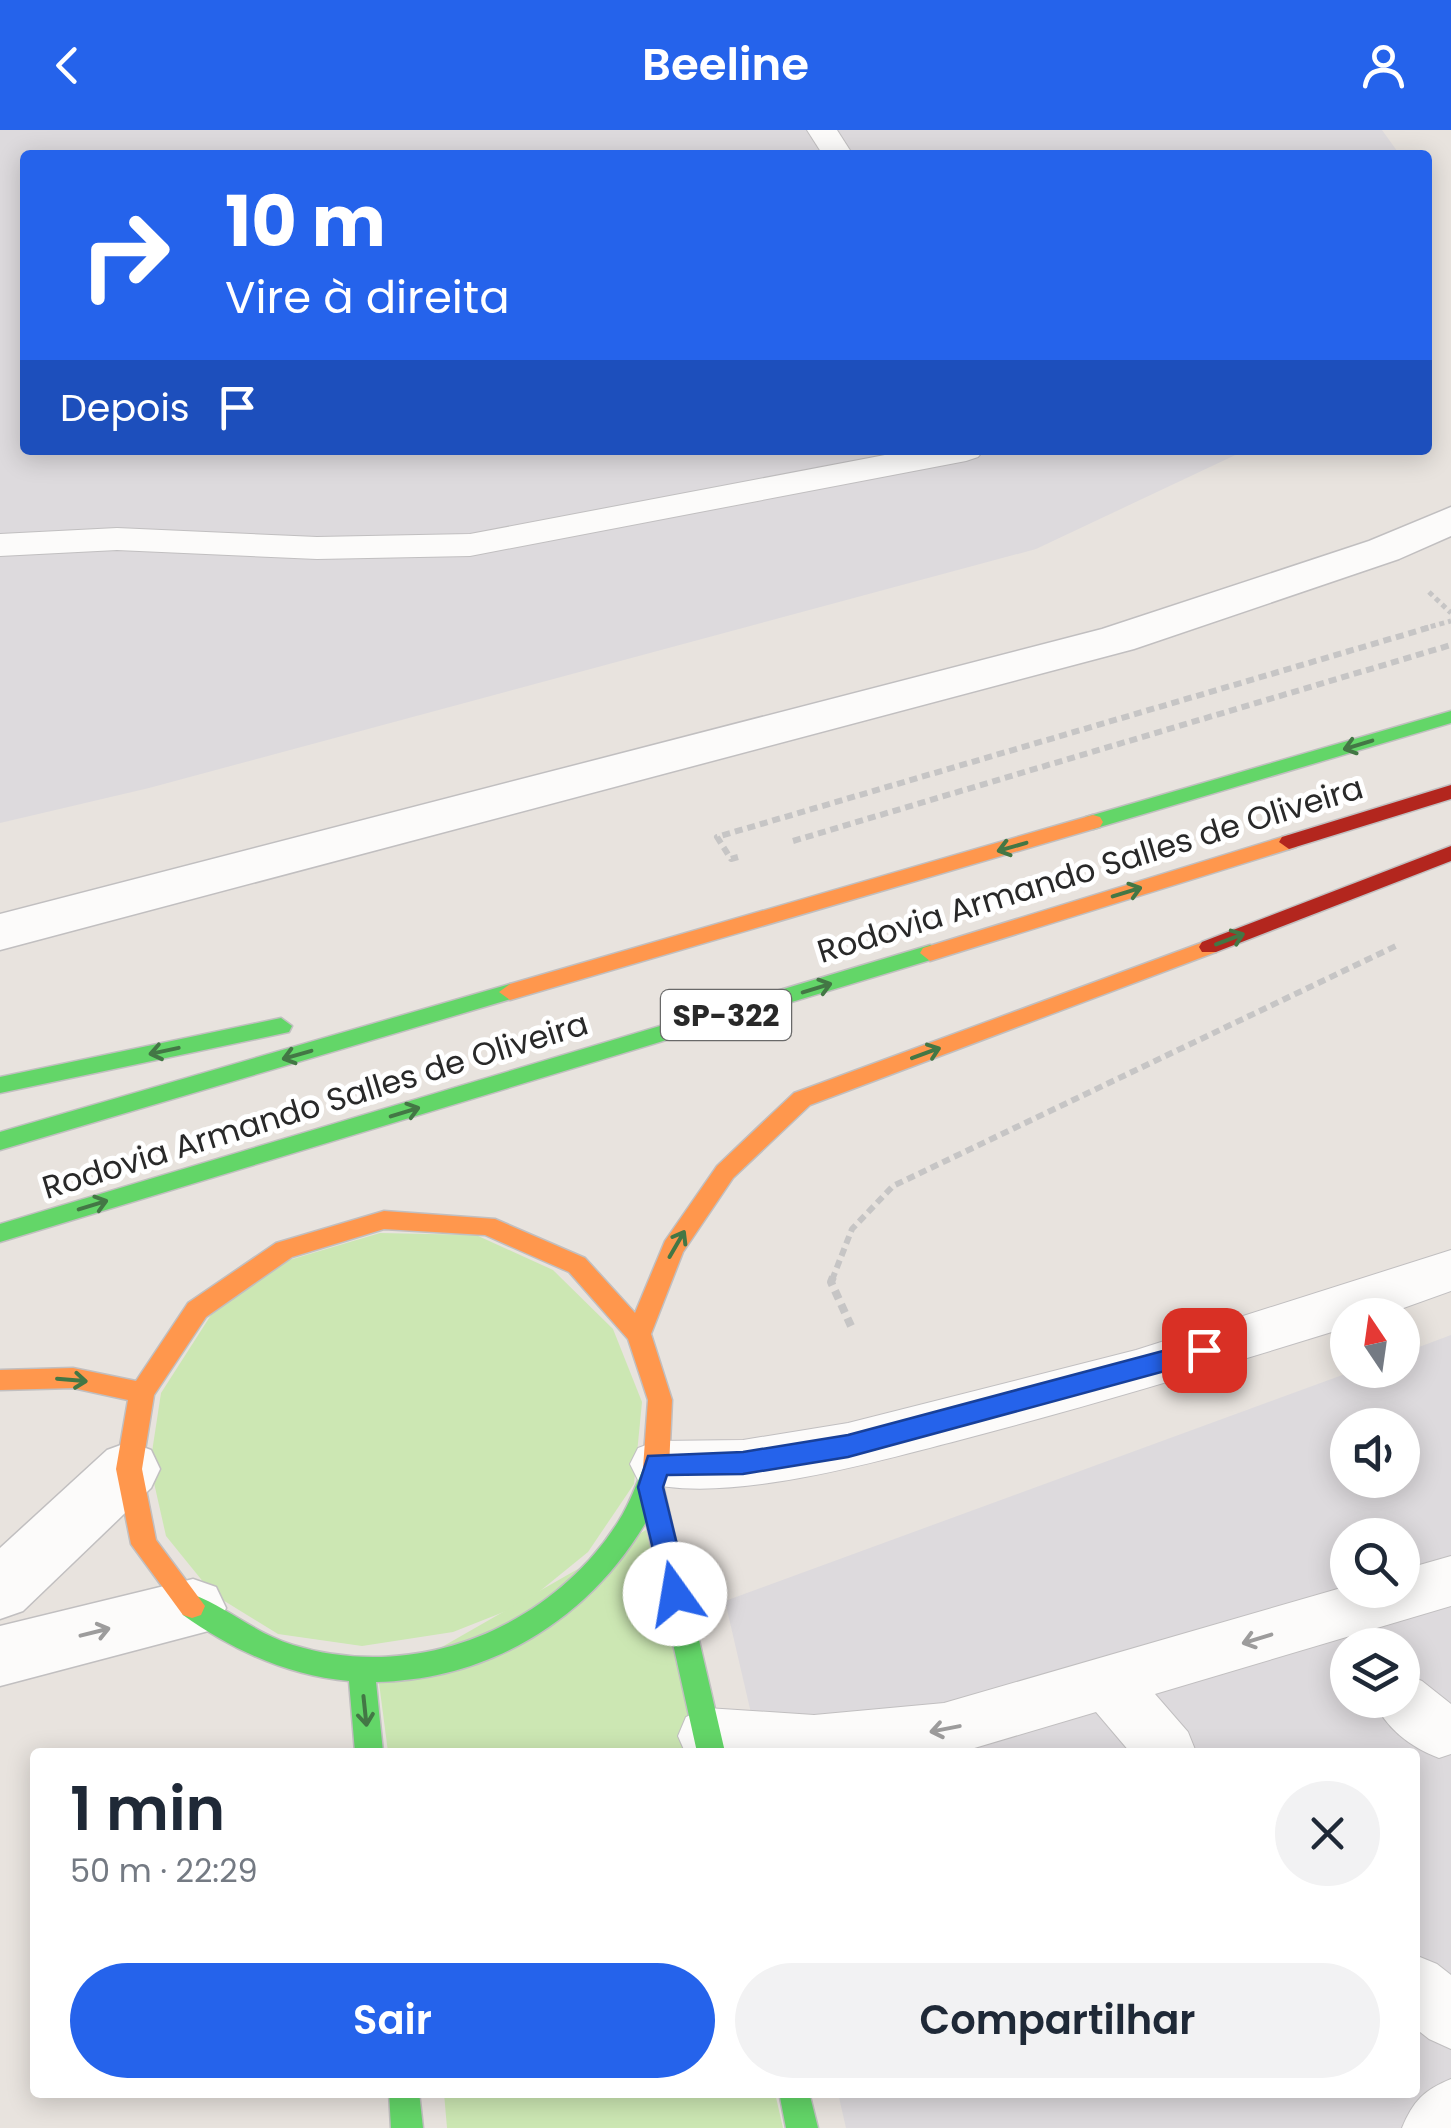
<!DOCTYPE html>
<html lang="pt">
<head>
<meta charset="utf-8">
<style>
  body { margin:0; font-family:Poppins,sans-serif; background:#f2f2f3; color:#1f2937; height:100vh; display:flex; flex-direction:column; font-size:38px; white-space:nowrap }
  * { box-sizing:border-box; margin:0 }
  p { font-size:32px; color:#747a83 }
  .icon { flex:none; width:55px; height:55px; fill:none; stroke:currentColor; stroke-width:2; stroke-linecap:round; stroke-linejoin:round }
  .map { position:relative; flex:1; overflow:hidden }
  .side { position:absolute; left:30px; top:1618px; width:1390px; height:350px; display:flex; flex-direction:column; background:#fff; border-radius:10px; box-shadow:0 5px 25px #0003 }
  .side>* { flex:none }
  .top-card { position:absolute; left:20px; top:20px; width:1412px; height:305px; border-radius:10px; box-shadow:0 5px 25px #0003; background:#2563eb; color:#fff; overflow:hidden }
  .needle { width:65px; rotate:347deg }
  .fabs { position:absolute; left:1330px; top:1168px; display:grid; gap:20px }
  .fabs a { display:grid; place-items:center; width:90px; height:90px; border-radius:50%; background:#fff; box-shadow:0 5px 25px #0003; font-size:50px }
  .pin { position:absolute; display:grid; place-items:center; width:85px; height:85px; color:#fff; margin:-42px; border-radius:20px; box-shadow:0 5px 15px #0006 }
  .me { position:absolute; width:110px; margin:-55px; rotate:347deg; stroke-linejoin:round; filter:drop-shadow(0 0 8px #0008) }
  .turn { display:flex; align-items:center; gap:35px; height:210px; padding:0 40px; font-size:45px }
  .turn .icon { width:130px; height:130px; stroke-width:2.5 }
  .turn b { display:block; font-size:70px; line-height:85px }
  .then { display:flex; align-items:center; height:95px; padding:0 40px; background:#0003; gap:20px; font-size:38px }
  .round { display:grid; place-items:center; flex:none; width:105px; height:105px; border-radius:52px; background:#f2f2f3 }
  .head { display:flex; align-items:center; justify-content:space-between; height:170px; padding:0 40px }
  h1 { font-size:60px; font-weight:600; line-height:75px }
  .cta { display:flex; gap:20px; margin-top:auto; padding:20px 40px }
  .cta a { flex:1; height:115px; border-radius:60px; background:#2563eb; color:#fff; font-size:40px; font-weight:600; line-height:115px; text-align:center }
  .cta a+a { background:#f2f2f3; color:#1f2937 }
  header { display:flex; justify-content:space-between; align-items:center; height:130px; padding:0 40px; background:#2563eb; color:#fff; font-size:45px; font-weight:600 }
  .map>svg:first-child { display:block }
</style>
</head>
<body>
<header><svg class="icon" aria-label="back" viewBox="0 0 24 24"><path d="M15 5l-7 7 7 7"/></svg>Beeline<svg class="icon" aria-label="person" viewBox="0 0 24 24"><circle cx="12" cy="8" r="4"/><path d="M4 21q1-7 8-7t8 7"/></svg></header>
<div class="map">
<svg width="1451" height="1998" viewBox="0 0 1451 1998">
  <rect width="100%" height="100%" fill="#e8e3de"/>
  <!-- industrial -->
  <g fill="#dddadd" fill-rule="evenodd">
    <path d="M0,0H1382L1400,25H25V320H1246L1036,419L149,658L0,693Z"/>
    <path d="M1451,1205V1998H846L838,1963L1415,1962V1622H760L725,1471L1356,1240H1402L1403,1223ZM1348,1295H1402V1350H1348ZM1348,1405H1402V1460H1348ZM1348,1515H1402V1570H1348Z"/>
  </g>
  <!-- green -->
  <g fill="#cce7b3">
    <path d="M380,1103L476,1105L553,1140L613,1199L642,1272L634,1354L588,1422L524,1474L453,1502L362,1516L278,1504L213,1464L166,1406L150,1335L161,1263L211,1185L286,1131Z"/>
    <path d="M646,1400L698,1622H388L379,1553Z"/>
    <path d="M444,1963H775L783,1998H447Z"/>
  </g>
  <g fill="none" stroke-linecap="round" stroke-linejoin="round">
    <!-- lane casing -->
    <g stroke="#c1bfc0" stroke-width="2">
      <g id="lane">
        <path d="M807,0H837L853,25H823Z"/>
        <path d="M911,320H984L978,327L966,331L470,426L317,429L117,420L0,426V404L117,398L317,407L470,404Z"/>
        <path d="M1451,1120V1161L1384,1185H1348V1197C1219,1237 1090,1276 960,1310C879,1331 716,1378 638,1350L630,1334L638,1318L657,1311L743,1310L848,1293L1136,1220Z"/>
        <path d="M1451,1426V1476L1155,1564L1188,1602L1196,1622H1130L1096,1582L961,1622H685L678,1606L686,1587L707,1578L814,1585L944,1573L1348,1456V1460H1402V1440Z"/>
        <path d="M1402,1543L1422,1551L1451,1574V1624L1439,1628C1410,1617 1386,1598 1373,1570H1402Z"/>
        <path d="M1415,1825L1437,1834L1451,1845V1919L1429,1909L1415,1898Z"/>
        <path d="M1451,1949V1998H1402C1413,1971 1424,1960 1451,1949Z"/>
      </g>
    </g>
    <!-- street casing -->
    <g stroke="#c1bfc0" stroke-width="3">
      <g id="street">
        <path d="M1451,377V406L1399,429L1134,519L0,820V784L1102,499L1369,411Z"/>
        <path d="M129,1312L151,1320L160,1339L151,1358L23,1481L0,1489V1418L107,1320Z"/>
        <path d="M193,1449L216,1457L226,1478L216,1499L0,1556V1496Z"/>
      </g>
    </g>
    <!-- fast casing -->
    <g stroke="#c1bfc0" stroke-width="3">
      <g id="fast">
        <path d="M1451,581V593L1093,699L1083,692L1086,687Z"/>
        <path d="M930,815L937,818L940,823L937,828L0,1112V1094Z"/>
        <path d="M510,854L518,857L521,862L518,867L0,1020V1002Z"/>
        <path d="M281,888L292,896L289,902L0,963V947Z"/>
        <path d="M656,1327L665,1330L669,1338L663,1355L725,1622H697L646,1392C589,1489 490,1550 376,1552L383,1622H355L349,1551C288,1546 231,1519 183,1485L179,1476L183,1467L192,1464C227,1477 256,1504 293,1515C415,1553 551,1498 618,1392C631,1372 637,1351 647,1330Z"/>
        <path d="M389,1962H419L423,1998H391Z"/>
        <path d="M779,1962H809L818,1998H786Z"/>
      </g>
    </g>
    <!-- slow casing -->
    <g stroke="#c1bfc0" stroke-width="3">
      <g id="slow">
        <path d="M1093,685L1100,687L1103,692L1100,697L510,870L499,862L510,854Z"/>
        <path d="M1289,705L1299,712L1296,717L930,831L920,823L923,818Z"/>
        <path d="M1209,810L1216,812L1219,817L1216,822L810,975L733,1048L683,1122L651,1204L672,1270L669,1338L665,1346L656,1349L647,1346L643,1338L648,1270L628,1209L569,1142L485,1105L384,1099L292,1127L206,1187L154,1265L142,1339L156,1410L205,1476L201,1485L192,1488L183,1485L131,1414L116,1339L128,1270L73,1258L0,1260V1240L73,1238L136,1251L188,1173L276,1113L384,1081L495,1089L585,1128L635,1183L665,1111L717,1036L794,963Z"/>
      </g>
    </g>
    <!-- jam casing -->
    <g stroke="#c1bfc0" stroke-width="3">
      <g id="jam">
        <path d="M1451,655V669L1289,719L1279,712L1282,707Z"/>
        <path d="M1451,716V731L1216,822H1202L1199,817L1202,812Z"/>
      </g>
    </g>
    <!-- path-far2 -->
    <g stroke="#c6c5c5" stroke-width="5" stroke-dasharray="5 4" stroke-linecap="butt">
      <path d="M1429,462L1451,483"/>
      <path d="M1422,499L1451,491"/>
    </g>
    <!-- path-far1 -->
    <g stroke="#c6c5c5" stroke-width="6" stroke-dasharray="8 5" stroke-linecap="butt">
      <path d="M793,711L1451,515"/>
      <path d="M738,727L731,729L717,707L1431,497"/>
      <path d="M832,1150L852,1099L893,1056L1400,814"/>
    </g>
    <!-- path -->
    <path stroke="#c6c5c5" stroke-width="8" stroke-dasharray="9 6" stroke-linecap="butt" d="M833,1147L831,1152L851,1196"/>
    <!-- lane -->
    <use href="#lane" fill="#fcfbfa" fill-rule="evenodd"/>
    <!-- street -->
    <use href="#street" fill="#fcfbfa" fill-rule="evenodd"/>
    <!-- fast -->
    <use href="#fast" fill="#63d668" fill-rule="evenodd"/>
    <!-- slow -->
    <use href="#slow" fill="#ff974d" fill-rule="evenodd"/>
    <!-- jam -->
    <use href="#jam" fill="#b3261e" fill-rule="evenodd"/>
  </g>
  <!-- one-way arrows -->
  <defs><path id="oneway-shaft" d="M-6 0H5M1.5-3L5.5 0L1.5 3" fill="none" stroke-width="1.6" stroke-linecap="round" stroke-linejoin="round" transform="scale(2.5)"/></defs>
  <g stroke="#437745">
    <use href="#oneway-shaft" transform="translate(1358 615) rotate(163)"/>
    <use href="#oneway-shaft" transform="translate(1012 717) rotate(164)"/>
    <use href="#oneway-shaft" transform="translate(1127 762) rotate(-17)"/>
    <use href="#oneway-shaft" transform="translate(1230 809) rotate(-21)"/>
    <use href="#oneway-shaft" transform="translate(817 858) rotate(-17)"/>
    <use href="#oneway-shaft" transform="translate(164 921) rotate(168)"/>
    <use href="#oneway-shaft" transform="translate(926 923) rotate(-20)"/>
    <use href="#oneway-shaft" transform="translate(297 925) rotate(164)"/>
    <use href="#oneway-shaft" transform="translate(405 982) rotate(-17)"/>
    <use href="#oneway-shaft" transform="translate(93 1075) rotate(-17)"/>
    <use href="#oneway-shaft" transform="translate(677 1114) rotate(-60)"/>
    <use href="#oneway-shaft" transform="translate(72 1250) rotate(5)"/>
    <use href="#oneway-shaft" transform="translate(365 1581) rotate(84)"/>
  </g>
  <g stroke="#9d9c9c">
    <use href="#oneway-shaft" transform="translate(95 1502) rotate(-14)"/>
    <use href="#oneway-shaft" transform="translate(1257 1509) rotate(163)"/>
    <use href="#oneway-shaft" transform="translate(945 1599) rotate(169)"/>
  </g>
  <!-- route -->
  <path fill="#2563eb" stroke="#184099" stroke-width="2.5" d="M1204,1210L1213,1213L1217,1220L1213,1228L848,1327L743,1344L667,1345L663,1357L689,1464L685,1473L675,1476L666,1473L638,1357L648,1326L743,1322L848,1305Z"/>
  <g text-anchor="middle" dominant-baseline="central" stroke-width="10" stroke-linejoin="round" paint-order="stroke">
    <!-- shield labels -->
    <rect fill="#fff" stroke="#696969" stroke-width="2.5" x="661" y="860" width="130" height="50" rx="8"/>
    <g font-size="30" font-weight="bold" fill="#292929">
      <text x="726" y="885">SP-322</text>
    </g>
    <!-- street labels -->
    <g font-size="32" fill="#292929" stroke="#fff">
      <text transform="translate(1090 739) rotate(-17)">Rodovia Armando Salles de Oliveira</text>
      <text transform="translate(315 975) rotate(-17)">Rodovia Armando Salles de Oliveira</text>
    </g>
  </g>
</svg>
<div class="fabs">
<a><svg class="needle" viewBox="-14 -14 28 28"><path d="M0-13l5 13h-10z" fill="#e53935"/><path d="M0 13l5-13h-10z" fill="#747a83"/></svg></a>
<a><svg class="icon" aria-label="sound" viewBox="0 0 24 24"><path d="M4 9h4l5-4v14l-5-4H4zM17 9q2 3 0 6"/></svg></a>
<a><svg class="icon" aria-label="search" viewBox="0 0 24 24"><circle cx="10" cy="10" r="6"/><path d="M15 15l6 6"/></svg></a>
<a><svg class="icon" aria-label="layers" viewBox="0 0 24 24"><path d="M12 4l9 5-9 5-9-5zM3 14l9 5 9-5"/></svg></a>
</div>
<div class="pin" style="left:1204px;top:1220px;background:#d93025"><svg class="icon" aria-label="arrive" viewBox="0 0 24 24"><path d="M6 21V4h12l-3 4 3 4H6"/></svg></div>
<svg class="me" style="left:675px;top:1464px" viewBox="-20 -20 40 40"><circle r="19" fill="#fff"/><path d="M0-13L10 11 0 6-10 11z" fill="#2563eb"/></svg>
<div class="top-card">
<div class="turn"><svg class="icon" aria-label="right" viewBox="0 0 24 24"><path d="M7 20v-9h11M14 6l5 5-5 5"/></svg><div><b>10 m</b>Vire à direita</div></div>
<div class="then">Depois<svg class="icon" aria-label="arrive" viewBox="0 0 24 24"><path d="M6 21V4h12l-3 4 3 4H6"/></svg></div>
</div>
<section class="side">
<div class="head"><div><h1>1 min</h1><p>50 m · 22:29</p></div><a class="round"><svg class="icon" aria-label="close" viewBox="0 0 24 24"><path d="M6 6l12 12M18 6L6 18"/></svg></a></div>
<div class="cta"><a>Sair</a><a>Compartilhar</a></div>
</section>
</div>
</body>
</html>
